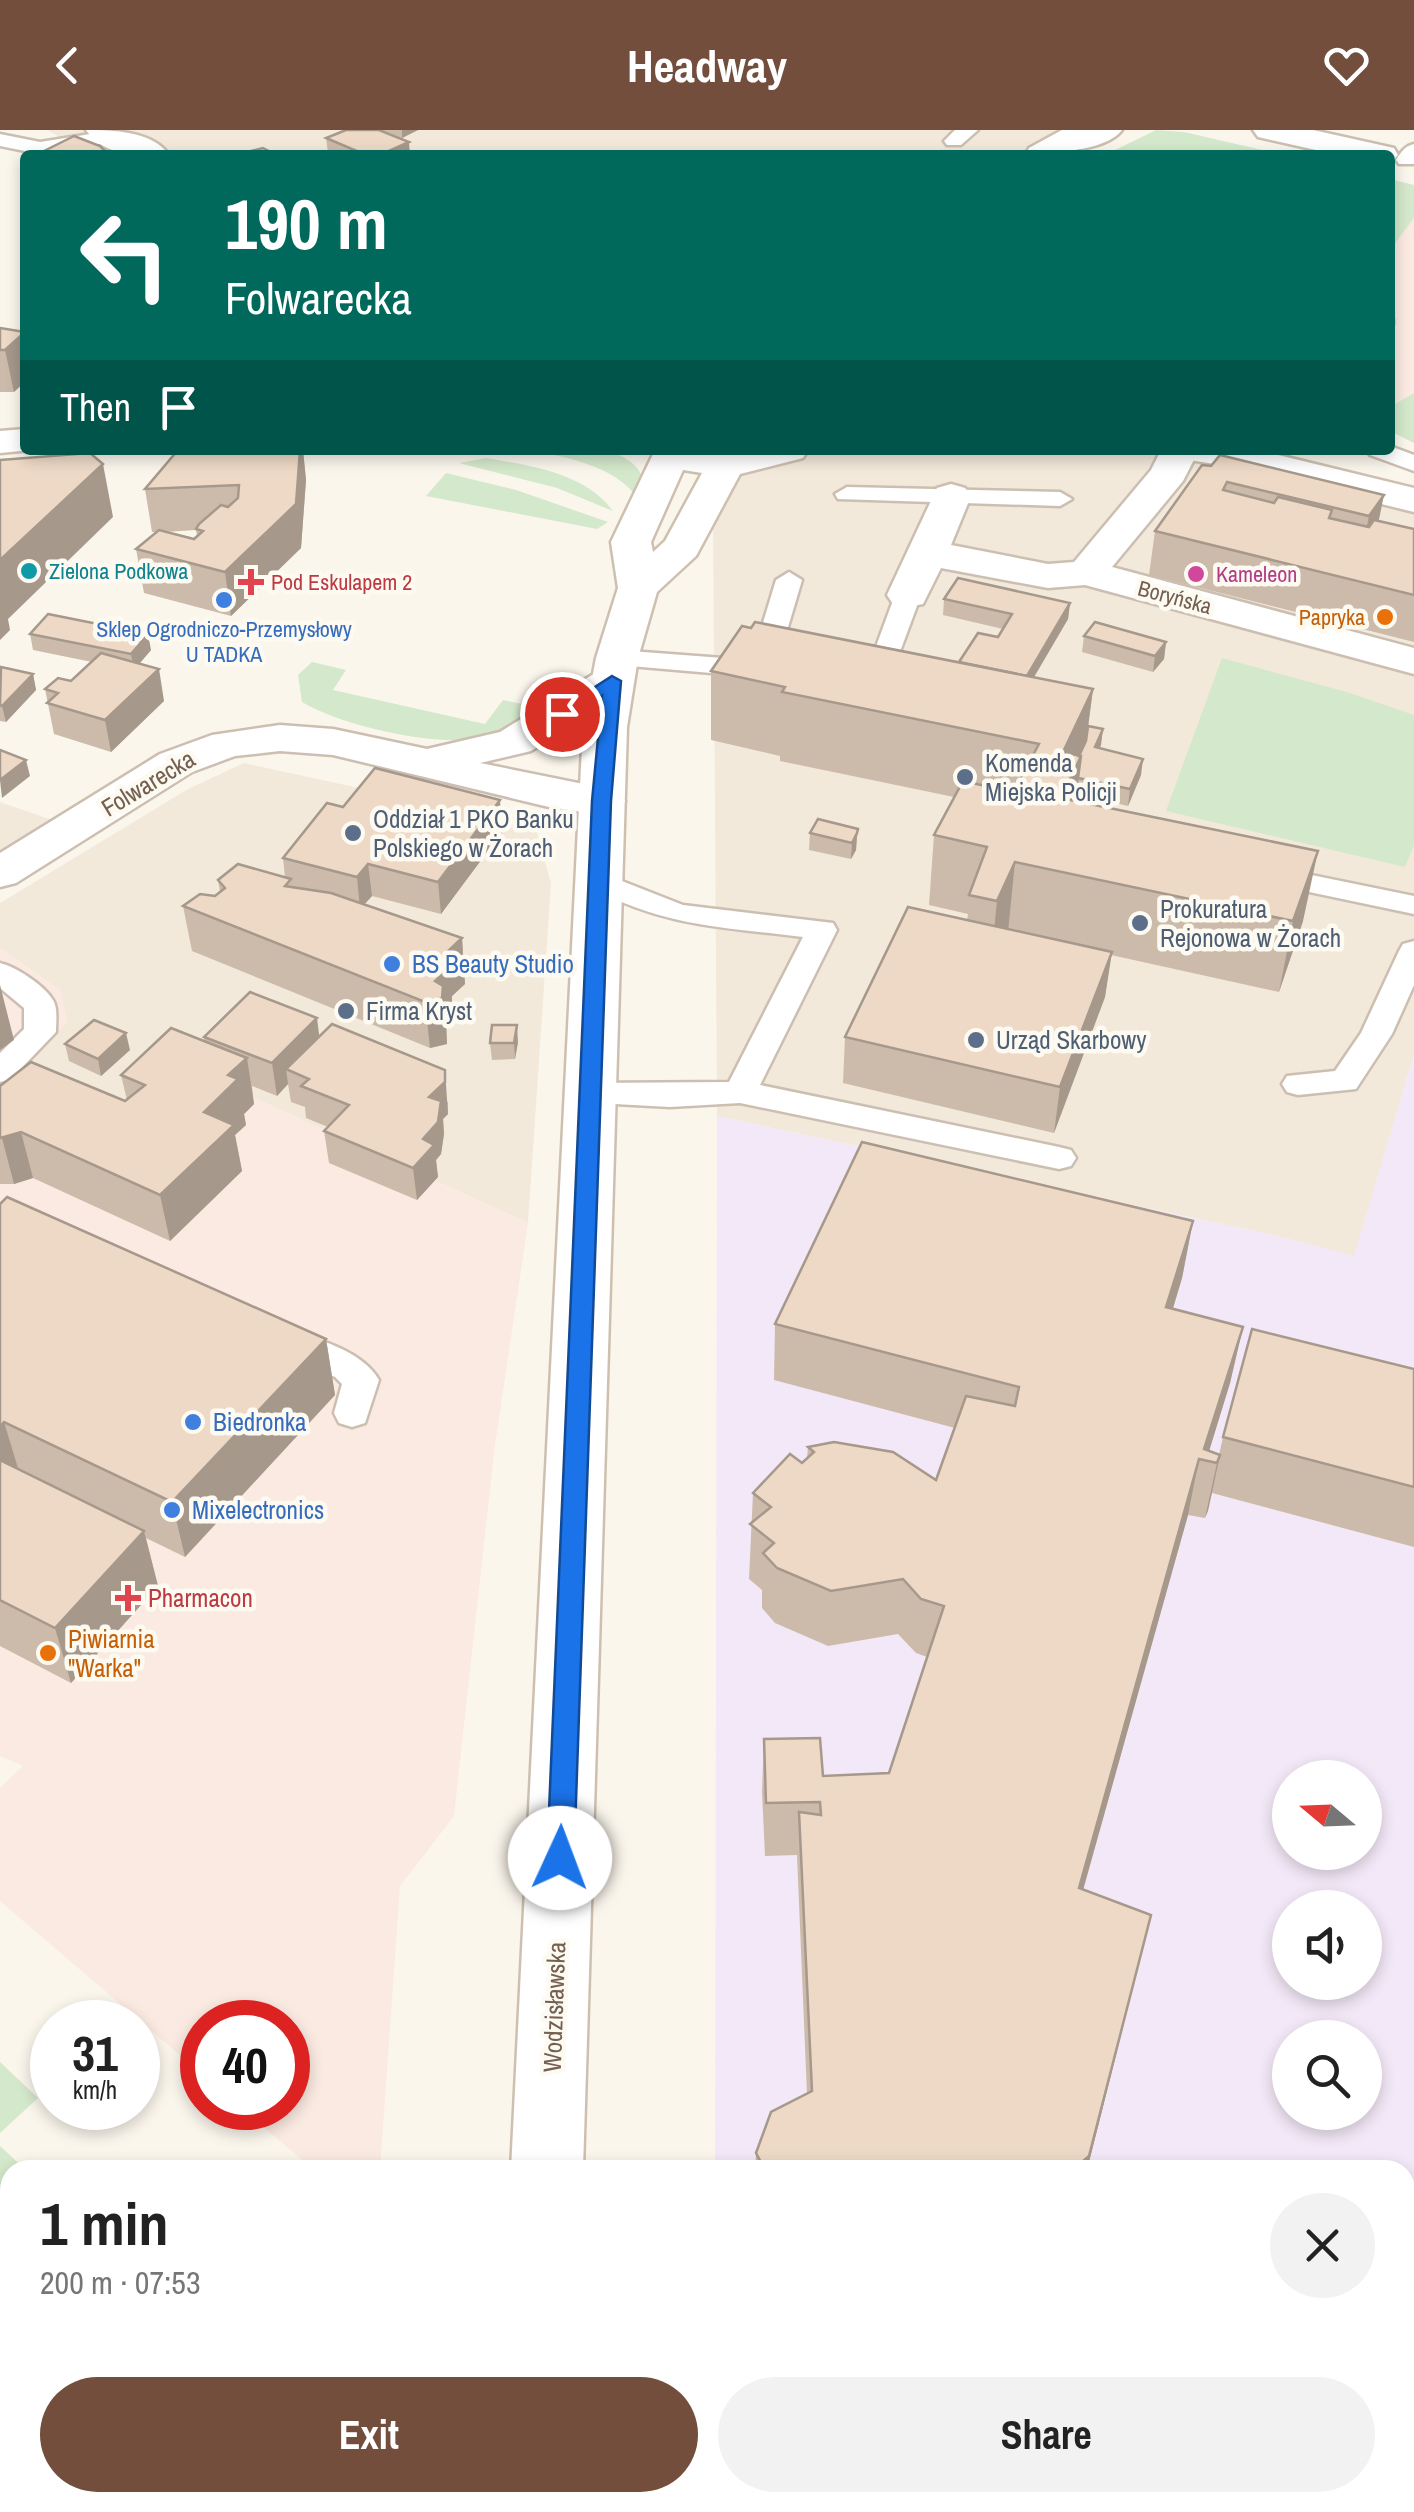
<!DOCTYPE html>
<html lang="en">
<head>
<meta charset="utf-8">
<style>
  body { margin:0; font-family:"Archivo Narrow",sans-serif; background:#f2f2f2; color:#222; height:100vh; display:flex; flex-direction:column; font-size:38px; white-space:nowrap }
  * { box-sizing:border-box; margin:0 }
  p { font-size:32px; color:#767676 }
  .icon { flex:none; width:55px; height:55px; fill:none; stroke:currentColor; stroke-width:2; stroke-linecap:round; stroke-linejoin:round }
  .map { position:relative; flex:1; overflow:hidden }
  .side { position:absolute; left:0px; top:2030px; width:1415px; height:352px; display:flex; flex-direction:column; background:#fff; border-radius:30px 30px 0 0; box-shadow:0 5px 15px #0003 }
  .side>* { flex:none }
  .banner { position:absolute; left:20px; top:20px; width:1375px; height:305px; border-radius:10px; box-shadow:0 5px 15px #0003; background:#00695c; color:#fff; overflow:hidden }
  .needle { width:65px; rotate:289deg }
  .controls { position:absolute; left:1272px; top:1630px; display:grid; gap:20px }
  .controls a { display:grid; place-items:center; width:110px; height:110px; border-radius:50%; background:#fff; box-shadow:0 5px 15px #0003; font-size:50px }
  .speed { position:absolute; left:30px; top:1870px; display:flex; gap:20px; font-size:50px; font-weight:700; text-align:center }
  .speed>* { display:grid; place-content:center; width:130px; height:130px; border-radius:50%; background:#fff; box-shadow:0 5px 15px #0003; line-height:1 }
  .speed small { font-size:25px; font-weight:400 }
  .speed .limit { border:15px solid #d22; background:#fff; color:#111 }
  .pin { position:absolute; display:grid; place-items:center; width:85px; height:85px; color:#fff; margin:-42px; border:5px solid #fff; border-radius:50%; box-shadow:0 2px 10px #0007 }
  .me { position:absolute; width:110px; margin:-55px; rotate:2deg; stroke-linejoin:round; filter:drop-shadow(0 0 8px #0008) }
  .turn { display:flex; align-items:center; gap:35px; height:210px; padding:0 40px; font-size:45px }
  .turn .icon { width:130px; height:130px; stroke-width:2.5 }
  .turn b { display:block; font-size:70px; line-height:85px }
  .then { display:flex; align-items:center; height:95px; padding:0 40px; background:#0003; gap:20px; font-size:38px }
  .round { display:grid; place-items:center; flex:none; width:105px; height:105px; border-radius:52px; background:#f2f2f2 }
  .head { display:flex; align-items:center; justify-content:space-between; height:170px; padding:0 40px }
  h1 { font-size:60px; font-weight:700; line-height:75px }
  .primary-button { display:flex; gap:20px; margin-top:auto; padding:20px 40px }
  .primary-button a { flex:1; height:115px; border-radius:60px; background:#734e3d; color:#fff; font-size:40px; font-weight:700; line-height:115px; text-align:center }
  .primary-button a+a { background:#f2f2f2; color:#222 }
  header { display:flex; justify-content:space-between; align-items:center; height:130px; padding:0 40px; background:#734e3d; color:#fff; font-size:45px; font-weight:700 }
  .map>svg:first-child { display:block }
</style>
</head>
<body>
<header><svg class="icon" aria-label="back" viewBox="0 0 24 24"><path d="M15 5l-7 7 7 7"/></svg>Headway<svg class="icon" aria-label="heart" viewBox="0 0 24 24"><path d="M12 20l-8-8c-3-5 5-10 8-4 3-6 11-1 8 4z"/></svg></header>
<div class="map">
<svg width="1414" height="2382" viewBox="0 0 1414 2382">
  <rect width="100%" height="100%" fill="#fbf6ec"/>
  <!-- residential -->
  <g fill="#f2e9db">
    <path d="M47,0H1075L1026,25H93Z"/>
    <path d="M782,320H1144L1195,325L1414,384V924L1354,1127L1282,1107L717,986L713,390L740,347Z"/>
    <path d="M244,633L535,696L551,753L528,1093L178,933L112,989L3,952L60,860L0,818V773L188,659Z"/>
    <path d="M0,672L52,690L0,720Z"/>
  </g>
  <!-- commercial -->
  <g fill="#faeae1">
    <path d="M1414,88V263L1390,277V120Z"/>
    <path d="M0,818L60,860L68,892L4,953L112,988L178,933L528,1093L495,1315L454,1686L400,1756L380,2040H314L241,1978H288V1892H202V1944L0,1771V1658L23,1636L0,1626Z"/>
  </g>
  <!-- education -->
  <path fill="#f3e8f7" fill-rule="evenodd" d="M1414,924V2213L1405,2211V2040H715L717,986L1282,1107L1354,1126ZM1290,1648H1365V1722H1290ZM1290,1778H1365V1852H1290ZM1290,1908H1365V1982H1290Z"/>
  <!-- green -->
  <g fill="#d4e8cb">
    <path d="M1156,0L1184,2L1284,25H1105Z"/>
    <path d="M1390,49L1414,55V88L1390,120Z"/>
    <path d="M1414,263V313L1390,301V277Z"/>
    <path d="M520,320C560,320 633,305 646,356L639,370C617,335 558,324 520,320Z"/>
    <path d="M486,328C531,336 585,343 613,381L557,358L459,333Z"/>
    <path d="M446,343L516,360L608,392L597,399L426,366Z"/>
    <path d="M1222,528L1350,563L1414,585V715L1405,737L1166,681Z"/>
    <path d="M312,532L346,540L333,560L485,594L503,570L532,576L524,591C510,596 494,606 480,608C433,617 343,596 302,572L298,545Z"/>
    <path d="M0,1932L38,1968L0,2003Z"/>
    <path d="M0,2016L26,2040H10V2372L432,2373V2382H0Z"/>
  </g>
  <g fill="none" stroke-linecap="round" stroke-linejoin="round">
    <!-- lane casing -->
    <g stroke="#ccbfb2" stroke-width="5">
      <g id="lane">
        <path d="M955,0H978L961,15H947L944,11Z"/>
        <path d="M109,1L119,7L116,11L40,24L0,16V4L40,12Z"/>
        <path d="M1414,14V34H1399L1396,30C1401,22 1405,16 1414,14Z"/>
        <path d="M1390,316L1414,325V341L1370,325L1367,320H1390Z"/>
        <path d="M847,357L1060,362L1072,369L1060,376L838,369L835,364Z"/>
        <path d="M789,442L802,450L783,514L800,517L804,523L791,531L759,525L755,519L776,450Z"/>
        <path d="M908,457L921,465L891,546L881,548L847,541L843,535L847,529L871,530L895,465Z"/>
        <path d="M617,520L723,528L737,536L723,544L607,534L604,528Z"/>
        <path d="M1267,736L1414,766V784L1257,751L1252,745L1257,739Z"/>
        <path d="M599,742L683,775L833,793L837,800L760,955L1059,1017L1071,1020L1076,1028L1071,1036L1059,1039L740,973L670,977L578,972L573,964L578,956L589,953L729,952L803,807C716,796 671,798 589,757L584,751L589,745Z"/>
        <path d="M1414,811V855L1392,904L1356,959L1298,965L1287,962L1282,954L1287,946L1335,941L1361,903L1399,821L1403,814Z"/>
        <path d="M0,833C16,837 44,855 53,870C58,878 56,892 56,902L11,949L0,952V923L24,899V878L0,858Z"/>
        <path d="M284,1199C315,1208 362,1220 379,1250L365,1293L352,1297L339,1293L334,1283L342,1254L335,1247L272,1221L266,1212L272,1203Z"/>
        <path d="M906,2372H956L953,2382H903Z"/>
      </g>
    </g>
    <!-- street casing -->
    <g stroke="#ccbfb2" stroke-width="5">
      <g id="street">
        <path d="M86,0C112,0 153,1 169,25C139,25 105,28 86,0Z"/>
        <path d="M1073,0H1122C1111,15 1074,23 1057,19L1052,12L1057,5Z"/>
        <path d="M1253,0H1313L1394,18L1398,25L1390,33V25H1338L1258,7Z"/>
        <path d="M1161,320H1199L1183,351L1112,437L1414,518V544L1085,455L1048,458L941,438L923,474L908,477L893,474L887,465L937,358L951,354L965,358L971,366L951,415L1048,434L1074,432L1151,340Z"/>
        <path d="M612,538L627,542L633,551L627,560L531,621L480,633L618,661L625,671L618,681L602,685L549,677L333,625L280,621L235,626L192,642L16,753L0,757V723L160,624L212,605L280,595L333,599L427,619L500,602L597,542Z"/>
        <path d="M1405,2232L1414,2234V2310L1405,2308Z"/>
      </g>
    </g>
    <!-- secondary casing -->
    <g stroke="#cec0b0" stroke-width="5">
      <g id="secondary">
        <path d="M1062,0H1102C1084,26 1053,25 1025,25L1029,18Z"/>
        <path d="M25,299V320H31L0,323V301Z"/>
        <path d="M655,320H808L803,328L740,344L696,426L657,462L638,528L627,597L583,2040H511L583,597L596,528L618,458L611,412ZM683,340L702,343L665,411L653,422L651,412Z"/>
        <path d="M1172,320H1258L1414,358V382L1227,336L1177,328Z"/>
        <path d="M495,2372H573L572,2382H494Z"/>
      </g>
    </g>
    <!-- lane -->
    <use href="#lane" fill="#fff" fill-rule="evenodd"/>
    <!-- street -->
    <use href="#street" fill="#fff" fill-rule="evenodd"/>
    <!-- secondary -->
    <use href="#secondary" fill="#fff" fill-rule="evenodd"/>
  </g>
  <!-- wall -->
  <g fill="#cba" fill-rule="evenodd">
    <path d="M381,0H418L402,8Z"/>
    <path d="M326,8L410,25H333L328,23Z"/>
    <path d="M0,198L25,202L14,262H0Z"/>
    <path d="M178,320H303L306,350L301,418L231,486L144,463L136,419L157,402H152L145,359ZM196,400L197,406L194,409L165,402Z"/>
    <path d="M1220,325L1379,391L1414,399V512L1149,445L1155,401Z"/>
    <path d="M944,469L1070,473L1068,489L1034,547L1093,559L1088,596L1103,599L1100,618L1141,645L1128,676L1076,664V671L1303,791L1279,862L1111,825L1105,867L1054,1003L843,953L845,907L967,790L968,784L929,775L934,705L954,667L780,631V626L711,610V541L959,532L998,507L1003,499L943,485Z"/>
    <path d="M30,504L151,520L139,534L164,571L111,622L54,604L45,559L71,551L92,532L33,520Z"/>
    <path d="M1084,506L1166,512L1164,529L1153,542L1082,522Z"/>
    <path d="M0,538L33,544L36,560L6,592L0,591Z"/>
    <path d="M343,677L502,702L441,784L372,766L364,775L462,808L465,854L452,866L451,886L446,891L447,914L430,918L192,821L183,776L215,766L220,762L218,750L285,747L283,728Z"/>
    <path d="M858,699L856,720L851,729L809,720L810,703Z"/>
    <path d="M204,907H319L448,972V984L443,989L444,1004L441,1024L436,1030L438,1047L417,1070L329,1033L324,1001L328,997L306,988L305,977L291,972L288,954L277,966L252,956L254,974L244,984L246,995L235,1005L242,1041L170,1111L33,1048L14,1054H0V956L125,971L127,970L121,945L204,911Z"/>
    <path d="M518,912L515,929L492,930L490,913Z"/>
    <path d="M65,914L130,920L101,946L69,931Z"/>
    <path d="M0,1074L326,1209L335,1265L185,1427L146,1408L158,1456L71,1553L0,1516Z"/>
    <path d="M1193,1091L1182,1148L1173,1179L1243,1197L1230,1253L1209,1321L1219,1325L1223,1307L1414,1239V1417L1212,1363L1205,1388L1188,1385L1083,1760L1151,1785L1087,2040H755L756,2023L807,1964L797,1725L765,1726L762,1662L764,1609L823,1646L889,1643L927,1527L916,1523L898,1504L828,1516L775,1493L762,1478V1460L749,1449L753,1363L802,1333L807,1328L808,1317L936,1350L955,1298L774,1250L775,1194Z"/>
  </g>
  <!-- shaded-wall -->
  <g fill="#a6988b">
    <path d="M402,0H418L402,8Z"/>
    <path d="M409,12L410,25H380Z"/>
    <path d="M1394,194L1390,214V195Z"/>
    <path d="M25,202V252L14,262L5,220Z"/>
    <path d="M300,320H303L306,350L301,418L231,486L225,442Z"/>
    <path d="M103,334L113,387L8,489L10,500L0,510V430Z"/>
    <path d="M1384,365L1375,409L1360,430L1369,386Z"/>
    <path d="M1070,473L1068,489L1010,588L1011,572Z"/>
    <path d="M148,504L151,520L134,540L131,524Z"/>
    <path d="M1166,512L1164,529L1153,542L1155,526Z"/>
    <path d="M159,539L164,571L111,622L105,590Z"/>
    <path d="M33,544L36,560L6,592L2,576Z"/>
    <path d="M1093,559L1084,628L1080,637L1073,696L1052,737L1063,622Z"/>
    <path d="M1103,599L1101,615L1093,633L1095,617Z"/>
    <path d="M1143,629L1141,645L1128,676L1130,659Z"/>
    <path d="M26,630L30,646L2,668L0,650Z"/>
    <path d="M500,670L502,702L441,784L438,752Z"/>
    <path d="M857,703L856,720L851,729L852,713Z"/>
    <path d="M1318,721L1303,791L1279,862L1293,791Z"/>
    <path d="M1015,732L1008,802L990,842L997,771Z"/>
    <path d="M368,734L372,766L360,779L357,747Z"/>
    <path d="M462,808L465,854L452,866L451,886L446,891L447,914L430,918L425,872L448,821Z"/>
    <path d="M1112,822L1105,867L1054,1003L1060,957Z"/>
    <path d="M0,855L14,910L0,920Z"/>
    <path d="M317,888L321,920L286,939L288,954L277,966L272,933Z"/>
    <path d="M517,895L518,912L515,929L514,913Z"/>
    <path d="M126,903L130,920L101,946L98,929Z"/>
    <path d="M247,928L254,974L244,984L246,995L235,1005L242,1041L170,1111L160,1065L204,982L228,945Z"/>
    <path d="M445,940L448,984L443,989L444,1004L441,1024L436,1030L438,1047L417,1070L413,1038L429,967Z"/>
    <path d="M21,1002L33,1048L14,1054L2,1008Z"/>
    <path d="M1193,1091L1182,1148L1156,1233L1166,1177Z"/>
    <path d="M1243,1197L1230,1253L1206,1331L1204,1319Z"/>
    <path d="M326,1209L335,1265L185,1427L172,1372Z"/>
    <path d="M4,1292L21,1348L0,1370V1297Z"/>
    <path d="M1220,1325L1208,1381L1205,1388L1217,1333Z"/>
    <path d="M1199,1329L1188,1385L1069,1810L1079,1758Z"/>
    <path d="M144,1401L158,1456L71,1553L55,1498Z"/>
    <path d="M1151,1785L1087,2040H1073Z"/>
  </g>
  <!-- building -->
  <g fill="#edd9c6" stroke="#a6988b" stroke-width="2.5">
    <path d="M346,0H379L409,12L380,25H366L326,8Z"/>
    <path d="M74,6L100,16L109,25L38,24Z"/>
    <path d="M263,18L277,25H234Z"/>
    <path d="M1390,186L1394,189V194L1390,195Z"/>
    <path d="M0,198L25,202L5,220H0Z"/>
    <path d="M178,320H300L296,374L225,442L136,419L159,400L194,409L203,401L196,399L199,394L221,375L228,377L238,368L239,355L145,359Z"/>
    <path d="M90,323L103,334L0,430V330Z"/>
    <path d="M1220,325L1384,365L1369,386L1227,352L1223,360L1274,373L1278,367L1332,380L1329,388L1369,397L1374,390L1414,399V465L1155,401L1202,335L1211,336Z"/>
    <path d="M958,448L1070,473L1027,546L959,532L978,503L998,507L1012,484L944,469Z"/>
    <path d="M48,484L148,504L131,524L30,504Z"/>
    <path d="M755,492L1093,559L1063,622L1081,626L1061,668L1318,721L1293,791L1015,732L997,771L969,765L987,717L934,705L963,651L1013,662L1039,614L782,562L785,557L711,541L742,496L751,498Z"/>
    <path d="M1095,492L1166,512L1155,526L1084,506Z"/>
    <path d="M101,523L159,539L105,590L47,573L58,563L45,559L58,548L71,551Z"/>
    <path d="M1,537L33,544L2,576L0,575Z"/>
    <path d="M1088,596L1103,599L1095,617L1143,629L1130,659L1078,648L1081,626H1079L1086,611Z"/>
    <path d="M0,620L26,630L0,650Z"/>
    <path d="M375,638L500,670L438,752L368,734L357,747L283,728L327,673L343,677Z"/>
    <path d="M818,689L858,699L857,703L852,713L810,703Z"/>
    <path d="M238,734L291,749L285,756L331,763L462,808L448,821L446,841L435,851L443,856L442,868L425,872L183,776L200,764L215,766L225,758L218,750Z"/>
    <path d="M908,777L1112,822L1060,957L845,907Z"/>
    <path d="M250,862L317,888L272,933L204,907Z"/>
    <path d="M94,890L126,903L98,929L65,914Z"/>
    <path d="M332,894L445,940V952L429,967L441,971L438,992L423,1009L434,1015L413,1038L324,1001L349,975L301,956L309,949L286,939Z"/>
    <path d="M492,895H517L514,913H490Z"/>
    <path d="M171,898L247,928L228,945L238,949L204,982L234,995L160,1065L21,1002L0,1008V956L31,932L125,971L145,955L121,945Z"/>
    <path d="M862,1012L1193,1091L1166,1177L1243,1197L1204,1319L1220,1325L1217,1333L1199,1329L1079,1758L1151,1785L1089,2026L1073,2040H765L756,2023L771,1982L812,1961L799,1682L821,1685L820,1672L766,1673L764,1609L820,1608L823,1646L889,1643L944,1476L921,1469L903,1449L831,1461L777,1438L763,1423L774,1413L750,1394L771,1377L753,1363L790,1324L802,1333L814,1322L808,1317L834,1312L893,1322L936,1350L966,1266L1015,1276L1019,1257L775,1194Z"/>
    <path d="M7,1067L326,1209L172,1372L4,1292L0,1297V1074Z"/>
    <path d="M1252,1199L1414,1239V1357L1223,1307Z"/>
    <path d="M0,1330L144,1401L55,1498L0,1470Z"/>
  </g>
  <!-- route -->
  <path fill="#1a73e8" stroke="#114b97" stroke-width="2.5" d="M612,546L621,551L611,671L574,1728L570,1736L560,1739L551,1736L547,1728L592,671L602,566L568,588H555L553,584Z"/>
  <!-- markers -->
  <circle fill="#0f9aa8" stroke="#fdfaf2" stroke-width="4" cx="29" cy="441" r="10"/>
  <circle fill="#d1479c" stroke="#fdfaf2" stroke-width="4" cx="1196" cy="444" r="10"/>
  <g fill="#e0444e" stroke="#fdfaf2" stroke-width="4">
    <path d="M246 437h10v10h10v10h-10v10h-10v-10h-10v-10h10z"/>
    <path d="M123 1453h10v10h10v10h-10v10h-10v-10h-10v-10h10z"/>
  </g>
  <g fill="#3f7fe0" stroke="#fdfaf2" stroke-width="4">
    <circle cx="224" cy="470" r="10"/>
    <circle cx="392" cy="834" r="10"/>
    <circle cx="193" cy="1292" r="10"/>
    <circle cx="172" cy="1380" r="10"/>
  </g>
  <g fill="#e8710a" stroke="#fdfaf2" stroke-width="4">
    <circle cx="1385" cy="487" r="10"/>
    <circle cx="48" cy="1523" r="10"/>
  </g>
  <g fill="#5c6f8a" stroke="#fdfaf2" stroke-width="4">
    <circle cx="965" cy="647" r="10"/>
    <circle cx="353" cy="703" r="10"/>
    <circle cx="1140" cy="793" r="10"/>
    <circle cx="346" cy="881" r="10"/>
    <circle cx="976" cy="910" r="10"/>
  </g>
  <g text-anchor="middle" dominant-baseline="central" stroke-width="9" stroke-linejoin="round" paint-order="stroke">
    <!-- far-culture labels -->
    <g font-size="22" fill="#0d838f" stroke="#fdfaf2" text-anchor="start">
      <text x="49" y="441">Zielona Podkowa</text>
    </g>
    <!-- far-hotel labels -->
    <g font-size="22" fill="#b23c85" stroke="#fdfaf2" text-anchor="start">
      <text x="1216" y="444">Kameleon</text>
    </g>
    <!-- far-health labels -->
    <g font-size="22" fill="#be3a42" stroke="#fdfaf2" text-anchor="start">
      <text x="271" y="452">Pod Eskulapem 2</text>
    </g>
    <!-- far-street labels -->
    <g font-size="22" fill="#746051" stroke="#fdfaf2">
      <text transform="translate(1175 467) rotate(15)">Boryńska</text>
    </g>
    <!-- far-food labels -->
    <g font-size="22" fill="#c56008" stroke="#fdfaf2" text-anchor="end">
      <text x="1365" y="487">Papryka</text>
    </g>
    <!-- far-shop labels -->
    <g font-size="22" fill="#366cbe" stroke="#fdfaf2">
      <text x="224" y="499">Sklep Ogrodniczo-Przemysłowy<tspan x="224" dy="25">U TADKA</tspan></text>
    </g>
    <!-- service labels -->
    <g font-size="25" fill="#4e5e75" stroke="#fdfaf2" text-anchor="start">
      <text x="985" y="633">Komenda<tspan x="985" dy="29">Miejska Policji</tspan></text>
      <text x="373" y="689">Oddział 1 PKO Banku<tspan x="373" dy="29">Polskiego w Żorach</tspan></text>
      <text x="1160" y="779">Prokuratura<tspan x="1160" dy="29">Rejonowa w Żorach</tspan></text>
      <text x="366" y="881">Firma Kryst</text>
      <text x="996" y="910">Urząd Skarbowy</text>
    </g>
    <!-- street labels -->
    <g font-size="25" fill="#746051" stroke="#fdfaf2">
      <text transform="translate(148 653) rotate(-31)">Folwarecka</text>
      <text transform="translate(554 1877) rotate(-88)">Wodzisławska</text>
    </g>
    <!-- shop labels -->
    <g font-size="25" fill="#366cbe" stroke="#fdfaf2" text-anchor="start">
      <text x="412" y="834">BS Beauty Studio</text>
      <text x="213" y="1292">Biedronka</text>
      <text x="192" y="1380">Mixelectronics</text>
    </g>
    <!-- health labels -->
    <g font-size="25" fill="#be3a42" stroke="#fdfaf2" text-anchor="start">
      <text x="148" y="1468">Pharmacon</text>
    </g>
    <!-- food labels -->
    <g font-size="25" fill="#c56008" stroke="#fdfaf2" text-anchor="start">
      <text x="68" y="1509">Piwiarnia<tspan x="68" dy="29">"Warka"</tspan></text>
    </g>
  </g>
</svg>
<div class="controls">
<a><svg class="needle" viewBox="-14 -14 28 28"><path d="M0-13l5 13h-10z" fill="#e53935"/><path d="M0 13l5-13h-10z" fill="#767676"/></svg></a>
<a><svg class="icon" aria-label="sound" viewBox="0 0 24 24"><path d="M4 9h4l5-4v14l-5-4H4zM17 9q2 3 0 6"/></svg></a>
<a><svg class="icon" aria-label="search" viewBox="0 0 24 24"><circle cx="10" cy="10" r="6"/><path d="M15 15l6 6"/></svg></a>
</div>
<div class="speed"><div>31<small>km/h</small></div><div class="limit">40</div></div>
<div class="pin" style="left:562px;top:584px;background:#d93025"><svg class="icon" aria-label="arrive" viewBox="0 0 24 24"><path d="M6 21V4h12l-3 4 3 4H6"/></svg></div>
<svg class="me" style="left:560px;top:1728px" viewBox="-20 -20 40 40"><circle r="19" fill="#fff"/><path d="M0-13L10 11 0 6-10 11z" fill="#1a73e8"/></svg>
<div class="banner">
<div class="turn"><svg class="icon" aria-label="left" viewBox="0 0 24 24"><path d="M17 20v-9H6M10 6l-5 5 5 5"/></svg><div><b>190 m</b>Folwarecka</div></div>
<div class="then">Then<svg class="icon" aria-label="arrive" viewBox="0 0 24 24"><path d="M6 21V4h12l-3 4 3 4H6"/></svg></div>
</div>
<section class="side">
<div class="head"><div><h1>1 min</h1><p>200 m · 07:53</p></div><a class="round"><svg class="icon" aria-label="close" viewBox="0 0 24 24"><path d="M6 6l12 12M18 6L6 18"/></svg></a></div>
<div class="primary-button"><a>Exit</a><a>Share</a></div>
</section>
</div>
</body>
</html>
